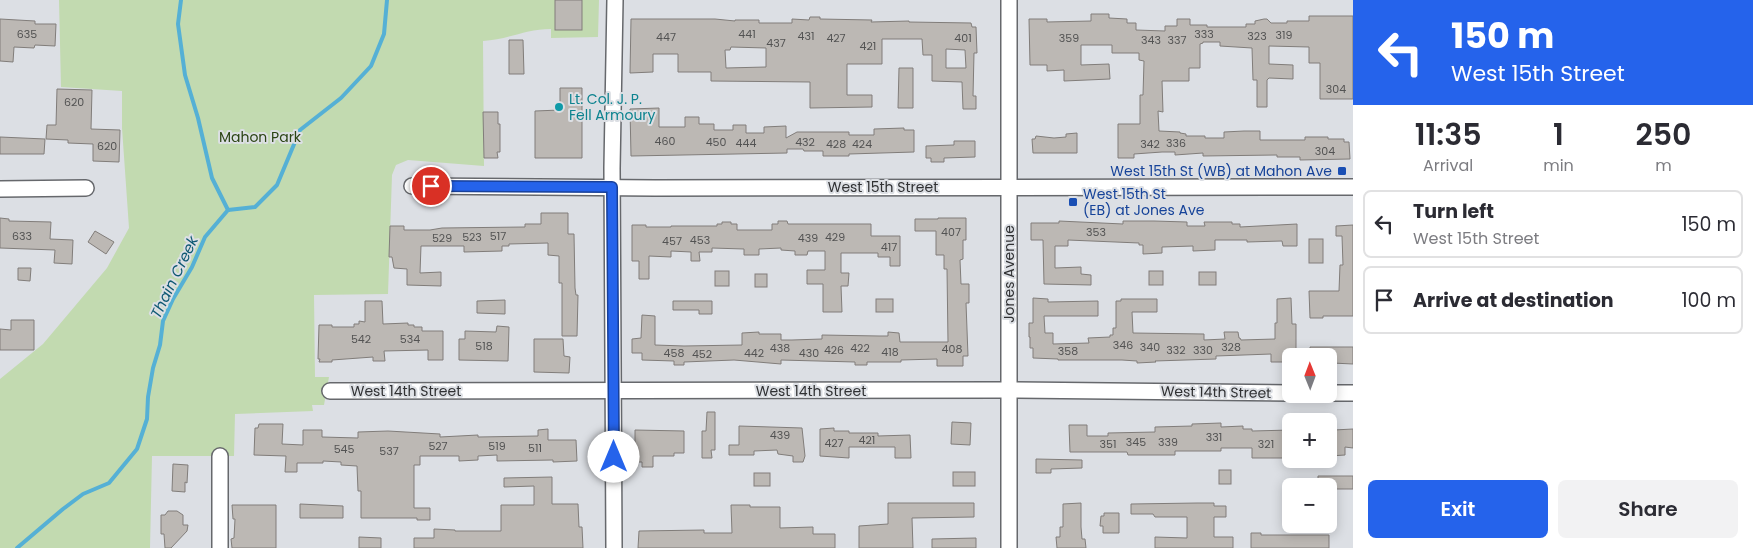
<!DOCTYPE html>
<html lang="en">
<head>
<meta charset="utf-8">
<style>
  body { margin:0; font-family:Poppins,sans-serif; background:#f2f2f3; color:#2b2b33; height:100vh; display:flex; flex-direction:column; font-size:19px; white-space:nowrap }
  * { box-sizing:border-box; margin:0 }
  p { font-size:16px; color:#7c7c81 }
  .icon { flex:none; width:28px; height:28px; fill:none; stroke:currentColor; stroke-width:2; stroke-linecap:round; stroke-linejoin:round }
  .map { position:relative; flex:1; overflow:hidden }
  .side { display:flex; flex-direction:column; background:#fff; width:400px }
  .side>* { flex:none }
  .top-card { background:#2563eb; color:#fff; overflow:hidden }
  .needle { width:32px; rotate:359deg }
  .tools { position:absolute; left:1282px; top:348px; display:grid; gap:10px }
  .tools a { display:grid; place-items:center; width:55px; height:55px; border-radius:8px; background:#fff; box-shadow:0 2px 12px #0003; font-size:25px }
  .pin { position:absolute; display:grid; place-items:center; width:42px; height:42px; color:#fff; margin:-21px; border:2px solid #fff; border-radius:50%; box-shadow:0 1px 5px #0007 }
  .me { position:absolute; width:55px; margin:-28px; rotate:0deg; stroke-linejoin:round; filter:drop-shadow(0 0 4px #0008) }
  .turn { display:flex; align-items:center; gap:18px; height:105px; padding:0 15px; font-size:22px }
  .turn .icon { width:65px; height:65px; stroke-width:2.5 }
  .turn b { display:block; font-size:35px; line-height:42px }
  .eta { display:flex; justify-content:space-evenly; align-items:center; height:85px; text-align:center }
  .eta b { font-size:30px; font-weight:600; line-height:35px }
  .action { display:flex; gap:10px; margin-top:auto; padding:10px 15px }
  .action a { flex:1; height:58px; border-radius:8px; background:#2563eb; color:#fff; font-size:20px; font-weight:600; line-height:58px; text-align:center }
  .action a+a { background:#f2f2f3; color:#2b2b33 }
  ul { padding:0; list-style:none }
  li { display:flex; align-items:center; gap:15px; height:68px; margin:0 10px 8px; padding:0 5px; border:2px solid #e1e1e2; border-radius:8px }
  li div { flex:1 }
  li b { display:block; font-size:19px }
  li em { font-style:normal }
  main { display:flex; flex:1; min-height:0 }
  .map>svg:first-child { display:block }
</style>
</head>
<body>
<main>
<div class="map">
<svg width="1353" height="548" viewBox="0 0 1353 548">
  <rect width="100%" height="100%" fill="#dcdfe4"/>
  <!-- green -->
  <path fill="#c2dab0" d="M59,0H599L598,37L551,38V29C525,29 507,40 483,41L484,166L408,160L396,165L392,175L388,294L314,295L315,377H329L324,405H312L313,411L235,414L234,456H152L150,548H0V379L43,344L107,268L129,228L122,128V91L61,87Z"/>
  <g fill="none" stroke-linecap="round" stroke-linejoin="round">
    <!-- stream -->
    <g stroke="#55b0d5" stroke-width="4">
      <path d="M181,0L178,24L185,75L198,118L212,178L228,210"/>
      <path d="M228,210L255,207L277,185L300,130L341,98L371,66L384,34L387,0"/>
      <path d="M17,548L63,509L83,494L109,483L137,449L147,419L148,397L153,368L160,345L163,321L173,299L192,267L205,237L228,210"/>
    </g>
  </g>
  <!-- building -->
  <g fill="#bcb8b4" stroke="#817d7a" fill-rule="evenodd">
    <rect x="555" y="0" width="27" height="30"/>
    <path d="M1091,14H1109V18L1127,19V23H1136V30L1165,31V26H1177V19H1190V25H1207V27H1246V24H1255V21L1264,19H1267L1271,23H1287V21H1309V16H1353V99H1320V63H1309V47L1269,46V64L1293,65V79L1269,78L1267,80V107H1257V80H1253L1252,48L1220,46V42H1203V43L1200,44V68H1189V81H1162L1163,112L1158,111L1159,131L1180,132V133L1186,134V136H1205V138H1224V132L1244,131H1260V140H1305V137H1328V139H1344V142H1349L1350,159L1300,160V157H1277V155L1203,156V153L1175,155V152H1162L1134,154V158H1118V124H1140V95H1143L1144,61L1139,60V53H1112V45H1081V65L1109,64L1110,79L1064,81V70L1047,71V65H1030L1029,19H1047V22L1091,21Z"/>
    <path d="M810,17H820V19L872,20L871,22L909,21V22L971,23L972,27H976L977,53H974L973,96H976V109H963L962,82L932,81V55H923L922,39H882V64H847V95H872V107L810,108V82L711,81V72H678V54H653V72L630,73L631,19H715L735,21V20H759V23H792V19L809,20ZM731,47L766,48V67L726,68L725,50H730ZM946,49L965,50L966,68H946Z"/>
    <path d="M0,19L35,21V24H56L55,46L35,45L34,48L14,47L13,62L0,61Z"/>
    <path d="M509,40H523L524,74H509Z"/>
    <path d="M899,68H913V108H898Z"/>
    <path d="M560,88H582V158H535V111L560,110Z"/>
    <path d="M57,89L92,90L91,129L120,130L119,162L93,161V144L68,143V140L46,139L47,125H56Z"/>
    <path d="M659,108V127H685V117H699V124H714V130H733V125H746V133H764V127L786,126V138L797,132H849V135H874V129L904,128V130H914V152L849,154V156H823V151H804L803,149H787V153L631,156L630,109Z"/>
    <path d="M483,112H498V124H500V152H497L498,158H484Z"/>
    <path d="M1077,133V153H1033L1032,139H1035L1036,136L1054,138L1066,137V134Z"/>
    <path d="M0,137L45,139L44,154H0Z"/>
    <path d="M954,141H975V157L944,158V162H931V158H926V146L954,145Z"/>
    <path d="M541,213H568V234H574L575,288L576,295H578L577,336H562V283H559V256L548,255V243L509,244V246H502V251L464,252V246H421L420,273L441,272V286L407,285V269L394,268L392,257H389L390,226H404V230H430L442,228L525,227V224H541Z"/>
    <path d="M0,218L9,219V221L51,222L50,239L73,240L72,264L54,263L55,250L0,248Z"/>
    <path d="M938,218H966V240H963V259L960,260L961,284H969V303H966L968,356H963V366H937V359L901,360V362H867V365H855V362L781,360V364L734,360L684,362V365H674V361L642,360V353H632V339L641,338L642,315L655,316V345L684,346L742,345V333L759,332V334H781V340H792L822,339V335L879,336H888V332L899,333L900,342H948L947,269H944V255H936V231H915V219H938Z"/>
    <path d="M778,221H787L788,224H871V236H900V266H890V257H878V253H841V273H849L848,286H841L842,312H823V284H807V270H825V251H808L807,255H795V251L781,250V248L759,249V255H744V249L712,248V252H699L700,261H691V252L671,251V257L649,256V279H639V261H632V225H646V227H671V226H717V224H722V222H731V224H737V230H772V224H778Z"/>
    <path d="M1059,221L1123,224V221H1154L1187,222V226H1205L1204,222H1232V224H1240V227L1297,224V246H1283L1282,241L1247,242V240H1215V250L1193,251V246L1162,247V253L1143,254V245H1139V243L1068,240V246H1055V268L1081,267V274L1091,275V285L1044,284L1043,240H1031V223H1059Z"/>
    <path d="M1353,225V316H1323V318H1310L1309,291H1339L1340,265H1343L1342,236H1336V226Z"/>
    <path d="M95,231L114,242L106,254L88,242Z"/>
    <rect x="1309" y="239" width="14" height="24"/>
    <path d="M18,268H31L30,281L18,280Z"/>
    <rect x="715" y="271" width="14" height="15"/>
    <rect x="1149" y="271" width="14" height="14"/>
    <rect x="1199" y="272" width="17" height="13"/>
    <rect x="755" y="274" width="12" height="13"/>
    <path d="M1033,298L1048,299V302L1098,301V316H1044L1045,333H1053V344L1089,343L1088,338L1110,337V335H1113V328H1116V301H1121V299H1157V312H1132L1133,333L1204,334V340L1225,339L1224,332H1238L1239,338H1240L1241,340L1275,339V323H1277V299L1291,298L1292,324H1296V353H1291V358H1286V362H1271V354L1216,356V359L1155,361L1156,362L1137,363V361L1122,360H1058V359L1033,358V348H1030V337H1029V323H1033Z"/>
    <rect x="876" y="299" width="17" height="13"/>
    <path d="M505,300V314L477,313V301Z"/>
    <path d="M365,301H382L383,324L408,323V325H414V327H422V331H443V360H428V350L384,351L385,361H373V357L332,360V362H319L320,359H318L319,325H332V327H354V324H359V321L365,322Z"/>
    <path d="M673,301H712V314H699V310H673Z"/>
    <path d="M11,320H34V350H0V329L11,330Z"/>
    <path d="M497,326L509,327L508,361L459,360V339H465V331L496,332Z"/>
    <path d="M534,339H563L564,356L570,357L569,373L534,372Z"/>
    <path d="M1310,347H1353V364L1332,363V356H1310Z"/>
    <path d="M707,412H715V450H711L712,458H702V431H706Z"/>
    <path d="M952,422L971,423L970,445L951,444Z"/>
    <path d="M1221,423V427L1243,426V429H1252V431L1291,430V458H1252V448H1221V451H1175V455H1128L1127,452H1070L1069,425H1087V436H1108V433L1155,432V427L1192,426V424Z"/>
    <path d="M259,424H283L282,444L303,445V430H322V437L358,438V432L388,431L440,434V437L478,435V437L538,436V430L548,429V440H576L577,461L553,462V460L497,461V455L478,456V460L459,461V456H420V465H414V508H430V520H417V518H361V491H358L357,466L341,465V462L323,461V463H297V472H285L286,456L254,455L255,428H258Z"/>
    <path d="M739,426L802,428L805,456L803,462H793V456L778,454L777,450L754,451V455H729V445H739Z"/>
    <path d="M834,428V431H849V433H878V436L910,435L911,458H895V447H849V458L820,456V429Z"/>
    <path d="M1353,429V448L1345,447V455L1329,456V431H1334V430Z"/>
    <path d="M635,430L684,431V453H674V456H653V467H642V462H635Z"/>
    <path d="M1036,459L1082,460V468L1051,469V473H1036Z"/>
    <path d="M173,464L188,465L187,483L185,482V492L172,491Z"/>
    <rect x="1219" y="470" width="12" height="14"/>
    <rect x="953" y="472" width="22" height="14"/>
    <rect x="754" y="473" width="16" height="13"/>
    <path d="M1318,476H1353V489H1329V486H1318Z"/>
    <path d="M552,477V504H578L579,527H582L583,548H414V538H434V529L455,530V531H501V505H534V486L504,487V478Z"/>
    <path d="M888,503H974V517L912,518L913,548H859V526L888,524Z"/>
    <path d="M1081,503V527L1082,539H1085L1086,548H1057L1056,537H1060V527H1063V504Z"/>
    <path d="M1197,503H1214V506H1226V517H1214V537H1233V548H1155V537L1187,538V517H1155L1153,514H1131V504Z"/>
    <path d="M300,504L343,506V518H300Z"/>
    <path d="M232,505H276V548H232L231,539L234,538L235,519H233Z"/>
    <path d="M731,505H750V507H780V528L813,527V534H835V548H638L639,531L704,530V533H732Z"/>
    <path d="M168,511H177L183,515V525H188L187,531L171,548H165L164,534H161V515H165Z"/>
    <path d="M1104,513H1119V533H1103V526H1100L1101,516H1104Z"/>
    <path d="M1251,533H1261V535H1329V548H1251Z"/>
    <path d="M359,537L381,538V548H359Z"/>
    <path d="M976,538V548H932V539Z"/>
  </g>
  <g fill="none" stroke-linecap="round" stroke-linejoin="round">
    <!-- minor casing -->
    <g stroke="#66686c" stroke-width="18">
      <g id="minor">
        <path d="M1009,0V548"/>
        <path d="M412,186L655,188L1353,187"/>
        <path d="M0,189L86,188"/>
        <path d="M330,391L1009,390L1291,393"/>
        <path d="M1329,393H1353"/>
        <path d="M220,548V456"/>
        <path d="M614,548L612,168L615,0"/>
      </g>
    </g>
    <!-- minor -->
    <use href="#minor" stroke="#fff" stroke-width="15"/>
  </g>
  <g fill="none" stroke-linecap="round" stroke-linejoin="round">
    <!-- route casing -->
    <g stroke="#184099" stroke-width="12">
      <path id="route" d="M431,186L612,187L614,457"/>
    </g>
    <!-- route -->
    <use href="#route" stroke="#2563eb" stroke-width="9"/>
  </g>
  <!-- markers -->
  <circle fill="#0f9aa8" stroke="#dcdfe4" stroke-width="2" cx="559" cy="107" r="5"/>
  <g fill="#1a4fb4" stroke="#dcdfe4" stroke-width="2">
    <rect x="1337" y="166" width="10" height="10" rx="2.5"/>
    <rect x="1068" y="197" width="10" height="10" rx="2.5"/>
  </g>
  <g text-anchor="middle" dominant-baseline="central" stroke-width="4" stroke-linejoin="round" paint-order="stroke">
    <!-- number labels -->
    <g font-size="11" fill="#535353">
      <text x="27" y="34">635</text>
      <text x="747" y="34">441</text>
      <text x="1204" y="34">333</text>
      <text x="1284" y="35">319</text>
      <text x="806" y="36">431</text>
      <text x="1257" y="36">323</text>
      <text x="666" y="37">447</text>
      <text x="836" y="38">427</text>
      <text x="963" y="38">401</text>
      <text x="1069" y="38">359</text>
      <text x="1151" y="40">343</text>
      <text x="1177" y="40">337</text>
      <text x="776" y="43">437</text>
      <text x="868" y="46">421</text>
      <text x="1336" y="89">304</text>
      <text x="74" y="102">620</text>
      <text x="665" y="141">460</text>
      <text x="716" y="142">450</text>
      <text x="805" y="142">432</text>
      <text x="746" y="143">444</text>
      <text x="1176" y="143">336</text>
      <text x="836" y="144">428</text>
      <text x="862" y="144">424</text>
      <text x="1150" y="144">342</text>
      <text x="107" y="146">620</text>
      <text x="1325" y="151">304</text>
      <text x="951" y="232">407</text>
      <text x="1096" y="232">353</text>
      <text x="22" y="236">633</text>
      <text x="498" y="236">517</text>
      <text x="472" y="237">523</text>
      <text x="835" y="237">429</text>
      <text x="442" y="238">529</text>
      <text x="808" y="238">439</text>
      <text x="700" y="240">453</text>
      <text x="672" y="241">457</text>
      <text x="889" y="247">417</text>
      <text x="361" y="339">542</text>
      <text x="410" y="339">534</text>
      <text x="1123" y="345">346</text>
      <text x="484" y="346">518</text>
      <text x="1150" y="347">340</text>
      <text x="1231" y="347">328</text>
      <text x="780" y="348">438</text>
      <text x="860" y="348">422</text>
      <text x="952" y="349">408</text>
      <text x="834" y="350">426</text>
      <text x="1176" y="350">332</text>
      <text x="1203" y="350">330</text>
      <text x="1068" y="351">358</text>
      <text x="890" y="352">418</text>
      <text x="674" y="353">458</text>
      <text x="754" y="353">442</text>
      <text x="809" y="353">430</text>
      <text x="702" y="354">452</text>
      <text x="780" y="435">439</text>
      <text x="1214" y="437">331</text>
      <text x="867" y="440">421</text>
      <text x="1136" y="442">345</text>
      <text x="1168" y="442">339</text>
      <text x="834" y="443">427</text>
      <text x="1108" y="444">351</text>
      <text x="1266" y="444">321</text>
      <text x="438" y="446">527</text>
      <text x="497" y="446">519</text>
      <text x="535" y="448">511</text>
      <text x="344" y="449">545</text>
      <text x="389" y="451">537</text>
    </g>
    <!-- culture labels -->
    <g font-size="14" fill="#0d838f" stroke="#dcdfe4" text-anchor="start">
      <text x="569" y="99">Lt. Col. J. P.<tspan x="569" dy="16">Fell Armoury</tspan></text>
    </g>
    <!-- park labels -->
    <g font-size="14" fill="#2b4414" stroke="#dcdfe4">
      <text x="260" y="137">Mahon Park</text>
    </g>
    <!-- transit labels -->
    <g font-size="14" fill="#164399" stroke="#dcdfe4" text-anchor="end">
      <text x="1332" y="171">West 15th St (WB) at Mahon Ave</text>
      <text x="1083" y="194" text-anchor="start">West 15th St<tspan x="1083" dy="16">(EB) at Jones Ave</tspan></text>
    </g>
    <!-- street labels -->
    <g font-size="14" fill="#303133" stroke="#dcdfe4">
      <text x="883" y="187">West 15th Street</text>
      <text transform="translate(1009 274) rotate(-90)">Jones Avenue</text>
      <text x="406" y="391">West 14th Street</text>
      <text x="811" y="391">West 14th Street</text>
      <text transform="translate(1216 392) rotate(1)">West 14th Street</text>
    </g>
    <!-- water labels -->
    <g font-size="15" font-style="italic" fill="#0f5973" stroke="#dcdfe4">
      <text transform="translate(174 277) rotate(-64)">Thain Creek</text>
    </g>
  </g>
</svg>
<div class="tools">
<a><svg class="needle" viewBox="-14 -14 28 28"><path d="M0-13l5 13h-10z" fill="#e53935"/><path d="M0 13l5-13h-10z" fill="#7c7c81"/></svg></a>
<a>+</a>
<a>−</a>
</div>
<div class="pin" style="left:431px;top:186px;background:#d93025"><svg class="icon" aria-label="arrive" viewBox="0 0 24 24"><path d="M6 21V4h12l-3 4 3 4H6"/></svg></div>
<svg class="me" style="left:614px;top:457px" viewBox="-20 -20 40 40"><circle r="19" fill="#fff"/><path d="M0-13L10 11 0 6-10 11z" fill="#2563eb"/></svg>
</div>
<section class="side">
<div class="top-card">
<div class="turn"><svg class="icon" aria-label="left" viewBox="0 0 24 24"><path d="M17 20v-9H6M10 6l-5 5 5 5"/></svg><div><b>150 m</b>West 15th Street</div></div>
</div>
<div class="eta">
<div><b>11:35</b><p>Arrival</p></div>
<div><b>1</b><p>min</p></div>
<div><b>250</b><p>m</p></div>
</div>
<ul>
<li><svg class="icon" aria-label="left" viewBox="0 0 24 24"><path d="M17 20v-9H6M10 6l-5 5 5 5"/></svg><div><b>Turn left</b><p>West 15th Street</p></div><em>150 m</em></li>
<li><svg class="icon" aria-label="arrive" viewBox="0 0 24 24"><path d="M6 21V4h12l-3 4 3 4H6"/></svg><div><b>Arrive at destination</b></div><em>100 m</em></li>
</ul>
<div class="action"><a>Exit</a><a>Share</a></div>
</section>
</main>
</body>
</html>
